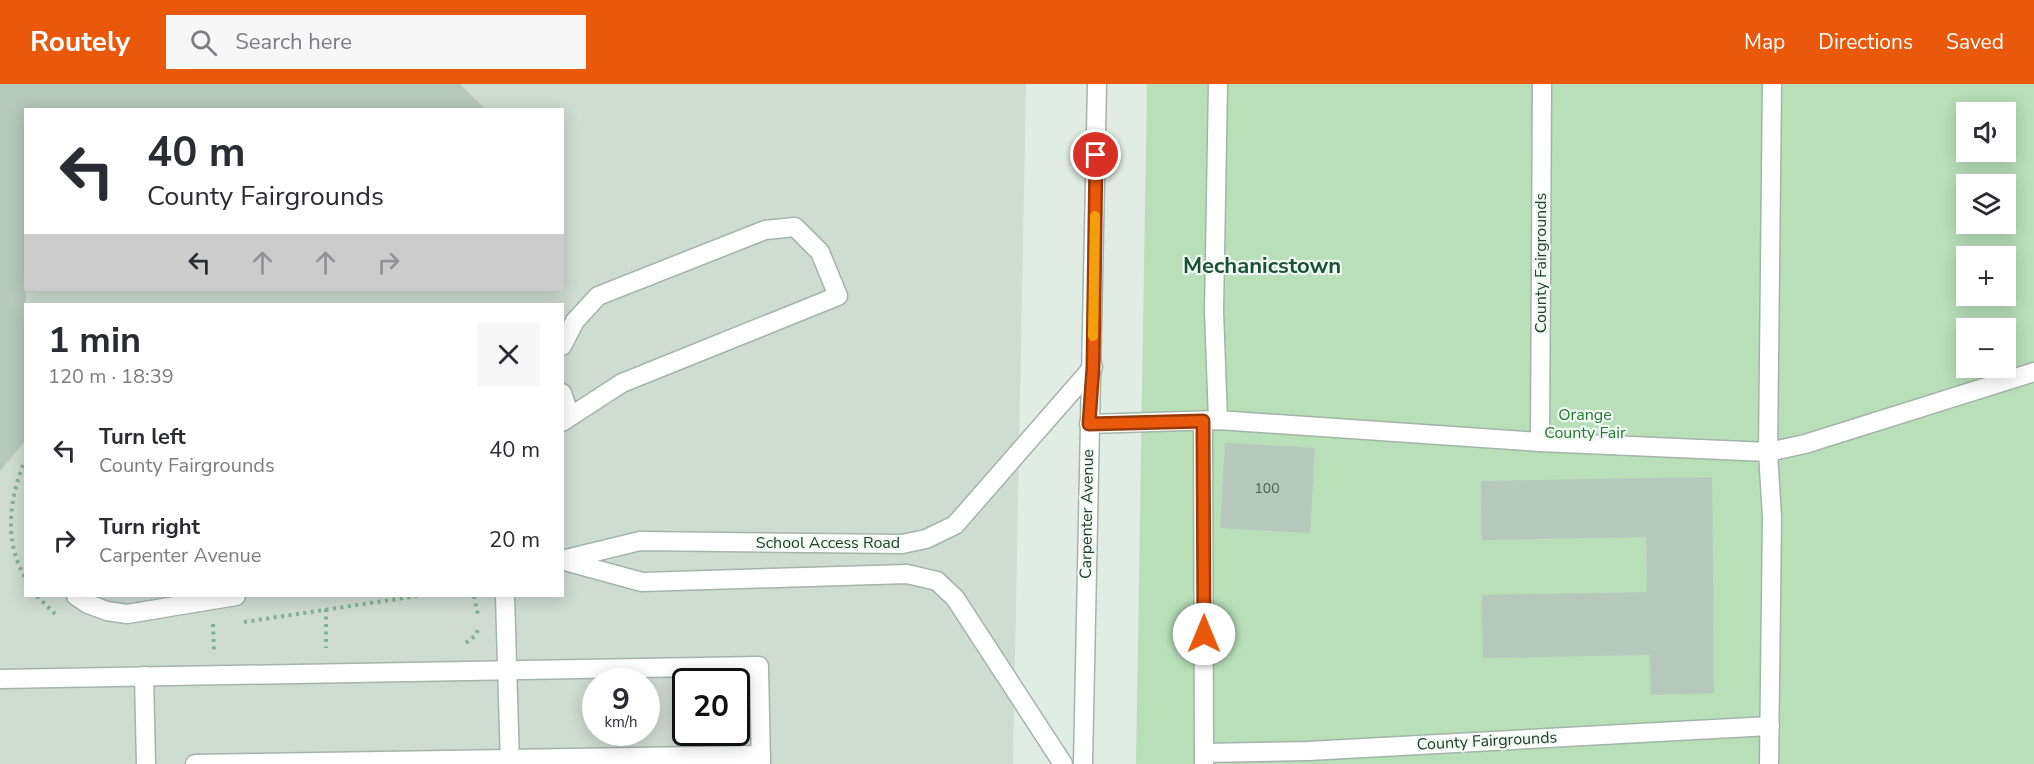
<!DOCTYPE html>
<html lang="en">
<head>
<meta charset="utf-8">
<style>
  body { margin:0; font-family:"Nunito Sans",sans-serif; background:#f7f7f7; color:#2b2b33; height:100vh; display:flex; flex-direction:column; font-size:22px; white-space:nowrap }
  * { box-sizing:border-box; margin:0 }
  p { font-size:20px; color:#7c7c81 }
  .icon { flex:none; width:33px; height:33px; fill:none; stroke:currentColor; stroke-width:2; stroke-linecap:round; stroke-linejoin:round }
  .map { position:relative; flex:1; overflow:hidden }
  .drawer { position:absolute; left:24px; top:219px; width:540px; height:294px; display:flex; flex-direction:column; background:#fff; border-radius:0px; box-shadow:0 3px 15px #0003 }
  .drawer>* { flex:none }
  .banner { position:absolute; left:24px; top:24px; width:540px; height:183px; border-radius:0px; box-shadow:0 3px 15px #0003; background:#fff; color:#2b2b33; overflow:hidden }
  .buttons { position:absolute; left:1956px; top:18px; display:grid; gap:12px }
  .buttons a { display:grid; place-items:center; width:60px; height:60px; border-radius:0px; background:#fff; box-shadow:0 3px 15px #0003; font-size:30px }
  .speed { position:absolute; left:582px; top:584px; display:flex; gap:12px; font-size:30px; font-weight:700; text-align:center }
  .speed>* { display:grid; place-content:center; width:78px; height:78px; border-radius:50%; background:#fff; box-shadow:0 3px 15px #0003; line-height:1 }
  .speed small { font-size:15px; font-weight:400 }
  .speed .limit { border:3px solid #111; border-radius:9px; background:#fff; color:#111 }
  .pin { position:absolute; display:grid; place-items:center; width:51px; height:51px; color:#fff; margin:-26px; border:3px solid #fff; border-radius:50%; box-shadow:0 2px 6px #0007 }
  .me { position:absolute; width:66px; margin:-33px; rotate:0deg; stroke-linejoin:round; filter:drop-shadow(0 0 4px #0008) }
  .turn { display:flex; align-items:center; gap:21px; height:126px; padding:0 24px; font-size:27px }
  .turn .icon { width:78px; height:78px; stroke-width:2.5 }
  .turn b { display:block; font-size:42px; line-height:51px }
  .lanes { display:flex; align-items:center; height:57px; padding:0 24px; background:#0003; justify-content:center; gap:30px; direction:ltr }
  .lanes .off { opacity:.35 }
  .round { display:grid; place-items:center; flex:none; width:63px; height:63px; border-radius:0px; background:#f7f7f7 }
  .summary { display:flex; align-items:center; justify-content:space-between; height:102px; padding:0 24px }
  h1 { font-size:36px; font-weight:700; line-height:45px }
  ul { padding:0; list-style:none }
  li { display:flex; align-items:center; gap:18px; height:90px; padding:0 24px }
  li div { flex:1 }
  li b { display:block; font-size:22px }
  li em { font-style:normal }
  header { display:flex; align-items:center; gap:36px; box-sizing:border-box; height:84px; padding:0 30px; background:#ea580c; color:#fff }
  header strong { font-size:28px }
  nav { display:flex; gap:33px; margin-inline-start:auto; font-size:21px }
  .search { width:420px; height:54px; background:#f7f7f7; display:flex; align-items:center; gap:15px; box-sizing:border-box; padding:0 21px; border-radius:0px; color:#7c7c81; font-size:22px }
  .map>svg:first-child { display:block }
</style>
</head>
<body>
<header>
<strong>Routely</strong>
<div class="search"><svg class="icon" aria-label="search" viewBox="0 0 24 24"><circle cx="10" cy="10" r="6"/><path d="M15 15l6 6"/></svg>Search here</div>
<nav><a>Map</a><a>Directions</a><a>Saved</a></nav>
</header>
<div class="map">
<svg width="2034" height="680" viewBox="0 0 2034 680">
  <rect width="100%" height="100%" fill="#e1ece4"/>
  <!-- built -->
  <path fill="#cfdcd2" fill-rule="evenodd" d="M0,0H1026L1013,680H0ZM26,26H562V206H26ZM26,220H562V512H26ZM596,597H646V648H596ZM686,597H736V648H686Z"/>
  <!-- green -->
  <path fill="#b8dfb8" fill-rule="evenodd" d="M1147,0H2034V680H1136ZM1966,28H2006V68H1966ZM1966,100H2006V140H1966ZM1966,172H2006V212H1966ZM1966,244H2006V284H1966Z"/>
  <!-- building -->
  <g fill="#b6c7bc">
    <path d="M0,0H460L486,26H26V356L0,387Z"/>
    <path d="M1225,359L1315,364L1310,449L1220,444Z"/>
    <path d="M1712,393L1714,609L1651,611L1650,571L1483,574L1482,511L1647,508L1646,453L1482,456L1481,397Z"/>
  </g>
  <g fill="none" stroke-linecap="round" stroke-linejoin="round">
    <!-- lane casing -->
    <g stroke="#a3b4a9" stroke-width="21">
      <g id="lane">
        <path d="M1218,0L1214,227L1218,336"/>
        <path d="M562,262L575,237L598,212L765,146L795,143L820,168L838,212L622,299L562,338"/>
        <path d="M562,309L570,332"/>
        <path d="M1203,337L1204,680"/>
        <path d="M562,476L640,457L902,460L926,455L955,441L1093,283"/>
        <path d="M565,477L642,498L907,490L937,497L955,514L1063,680"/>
        <path d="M76,512L88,520L107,527L127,530L236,512"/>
        <path d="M505,512L510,680"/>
        <path d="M144,592L146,680"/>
        <path d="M0,595L759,582L761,680"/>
        <path d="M195,680L761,671"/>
        <path d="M1769,680L1772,433L1768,368L1772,0"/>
      </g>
    </g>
    <!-- street casing -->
    <g stroke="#a3b4a9" stroke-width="21">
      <g id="street">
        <path d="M1089,340L1218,336L1540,358L1768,368L1805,360L2034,288"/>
        <path d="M1540,358L1542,0"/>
        <path d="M1204,669L1308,667L1770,642"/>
        <path d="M1083,680L1097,0"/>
      </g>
    </g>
    <!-- path -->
    <g stroke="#7fb294" stroke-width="4" stroke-dasharray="3 4.5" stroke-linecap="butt">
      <path d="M23,381C9,418 4,459 26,495"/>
      <path d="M37,512L55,530"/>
      <path d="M474,512L478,531"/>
      <path d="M326,525V564"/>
      <path d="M244,538L417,512"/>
      <path d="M213,540L214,568"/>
      <path d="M466,559L476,551L479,542"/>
    </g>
    <!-- lane -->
    <use href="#lane" stroke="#fff" stroke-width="18"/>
    <!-- street -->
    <use href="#street" stroke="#fff" stroke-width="18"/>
  </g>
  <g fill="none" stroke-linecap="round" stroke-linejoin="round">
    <!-- route casing -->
    <g stroke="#983908" stroke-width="15">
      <path id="route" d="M1096,71L1093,283L1089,340L1203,337L1204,550"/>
    </g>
    <!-- route -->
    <use href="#route" stroke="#ea580c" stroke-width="10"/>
    <!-- slow -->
    <path stroke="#f59e0b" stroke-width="10" d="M1093,252L1095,132"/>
  </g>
  <g text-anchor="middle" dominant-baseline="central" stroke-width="4.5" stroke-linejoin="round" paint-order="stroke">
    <!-- number labels -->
    <g font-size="14" fill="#466051">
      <text x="1267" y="404">100</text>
    </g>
    <!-- street labels -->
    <g font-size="16" fill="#203e2d" stroke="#f1f9f3">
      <text transform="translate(1541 179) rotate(-90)">County Fairgrounds</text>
      <text transform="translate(1087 430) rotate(-89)">Carpenter Avenue</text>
      <text x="828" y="459">School Access Road</text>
      <text transform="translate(1487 657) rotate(-3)">County Fairgrounds</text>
    </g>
    <!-- park labels -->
    <g font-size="16" fill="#277830" stroke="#f1f9f3">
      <text x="1585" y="331">Orange<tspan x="1585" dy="18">County Fair</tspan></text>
    </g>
    <!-- district labels -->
    <g font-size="22" font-weight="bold" fill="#1a5135" stroke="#f1f9f3">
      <text x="1262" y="182">Mechanicstown</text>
    </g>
  </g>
</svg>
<div class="buttons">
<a><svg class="icon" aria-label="sound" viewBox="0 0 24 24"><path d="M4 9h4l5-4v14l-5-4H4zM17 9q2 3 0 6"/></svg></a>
<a><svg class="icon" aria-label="layers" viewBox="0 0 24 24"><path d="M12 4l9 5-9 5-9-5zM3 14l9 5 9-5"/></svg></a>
<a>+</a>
<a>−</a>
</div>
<div class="speed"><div>9<small>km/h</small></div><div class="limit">20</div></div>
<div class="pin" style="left:1096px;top:71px;background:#d93025"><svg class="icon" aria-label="arrive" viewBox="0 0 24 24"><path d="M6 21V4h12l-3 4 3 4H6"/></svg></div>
<svg class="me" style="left:1204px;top:550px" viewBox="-20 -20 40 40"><circle r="19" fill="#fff"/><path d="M0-13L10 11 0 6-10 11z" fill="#ea580c"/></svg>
<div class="banner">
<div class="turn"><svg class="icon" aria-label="left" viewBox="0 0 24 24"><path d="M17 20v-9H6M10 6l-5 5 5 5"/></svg><div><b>40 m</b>County Fairgrounds</div></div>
<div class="lanes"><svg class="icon" aria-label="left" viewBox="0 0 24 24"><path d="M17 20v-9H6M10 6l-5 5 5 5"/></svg><svg class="icon off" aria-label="ahead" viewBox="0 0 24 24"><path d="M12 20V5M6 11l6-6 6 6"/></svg><svg class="icon off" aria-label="ahead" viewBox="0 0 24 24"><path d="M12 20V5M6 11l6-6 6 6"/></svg><svg class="icon off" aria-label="right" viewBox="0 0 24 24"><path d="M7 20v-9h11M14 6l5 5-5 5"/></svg></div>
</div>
<section class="drawer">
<div class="summary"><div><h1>1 min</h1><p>120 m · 18:39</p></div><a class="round"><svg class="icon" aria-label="close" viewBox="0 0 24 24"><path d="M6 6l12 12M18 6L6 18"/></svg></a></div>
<ul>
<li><svg class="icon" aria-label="left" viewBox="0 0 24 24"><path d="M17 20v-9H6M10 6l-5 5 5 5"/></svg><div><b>Turn left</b><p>County Fairgrounds</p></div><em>40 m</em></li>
<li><svg class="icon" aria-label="right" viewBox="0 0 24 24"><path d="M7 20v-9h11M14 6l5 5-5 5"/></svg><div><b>Turn right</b><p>Carpenter Avenue</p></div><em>20 m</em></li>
</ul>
</section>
</div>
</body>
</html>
